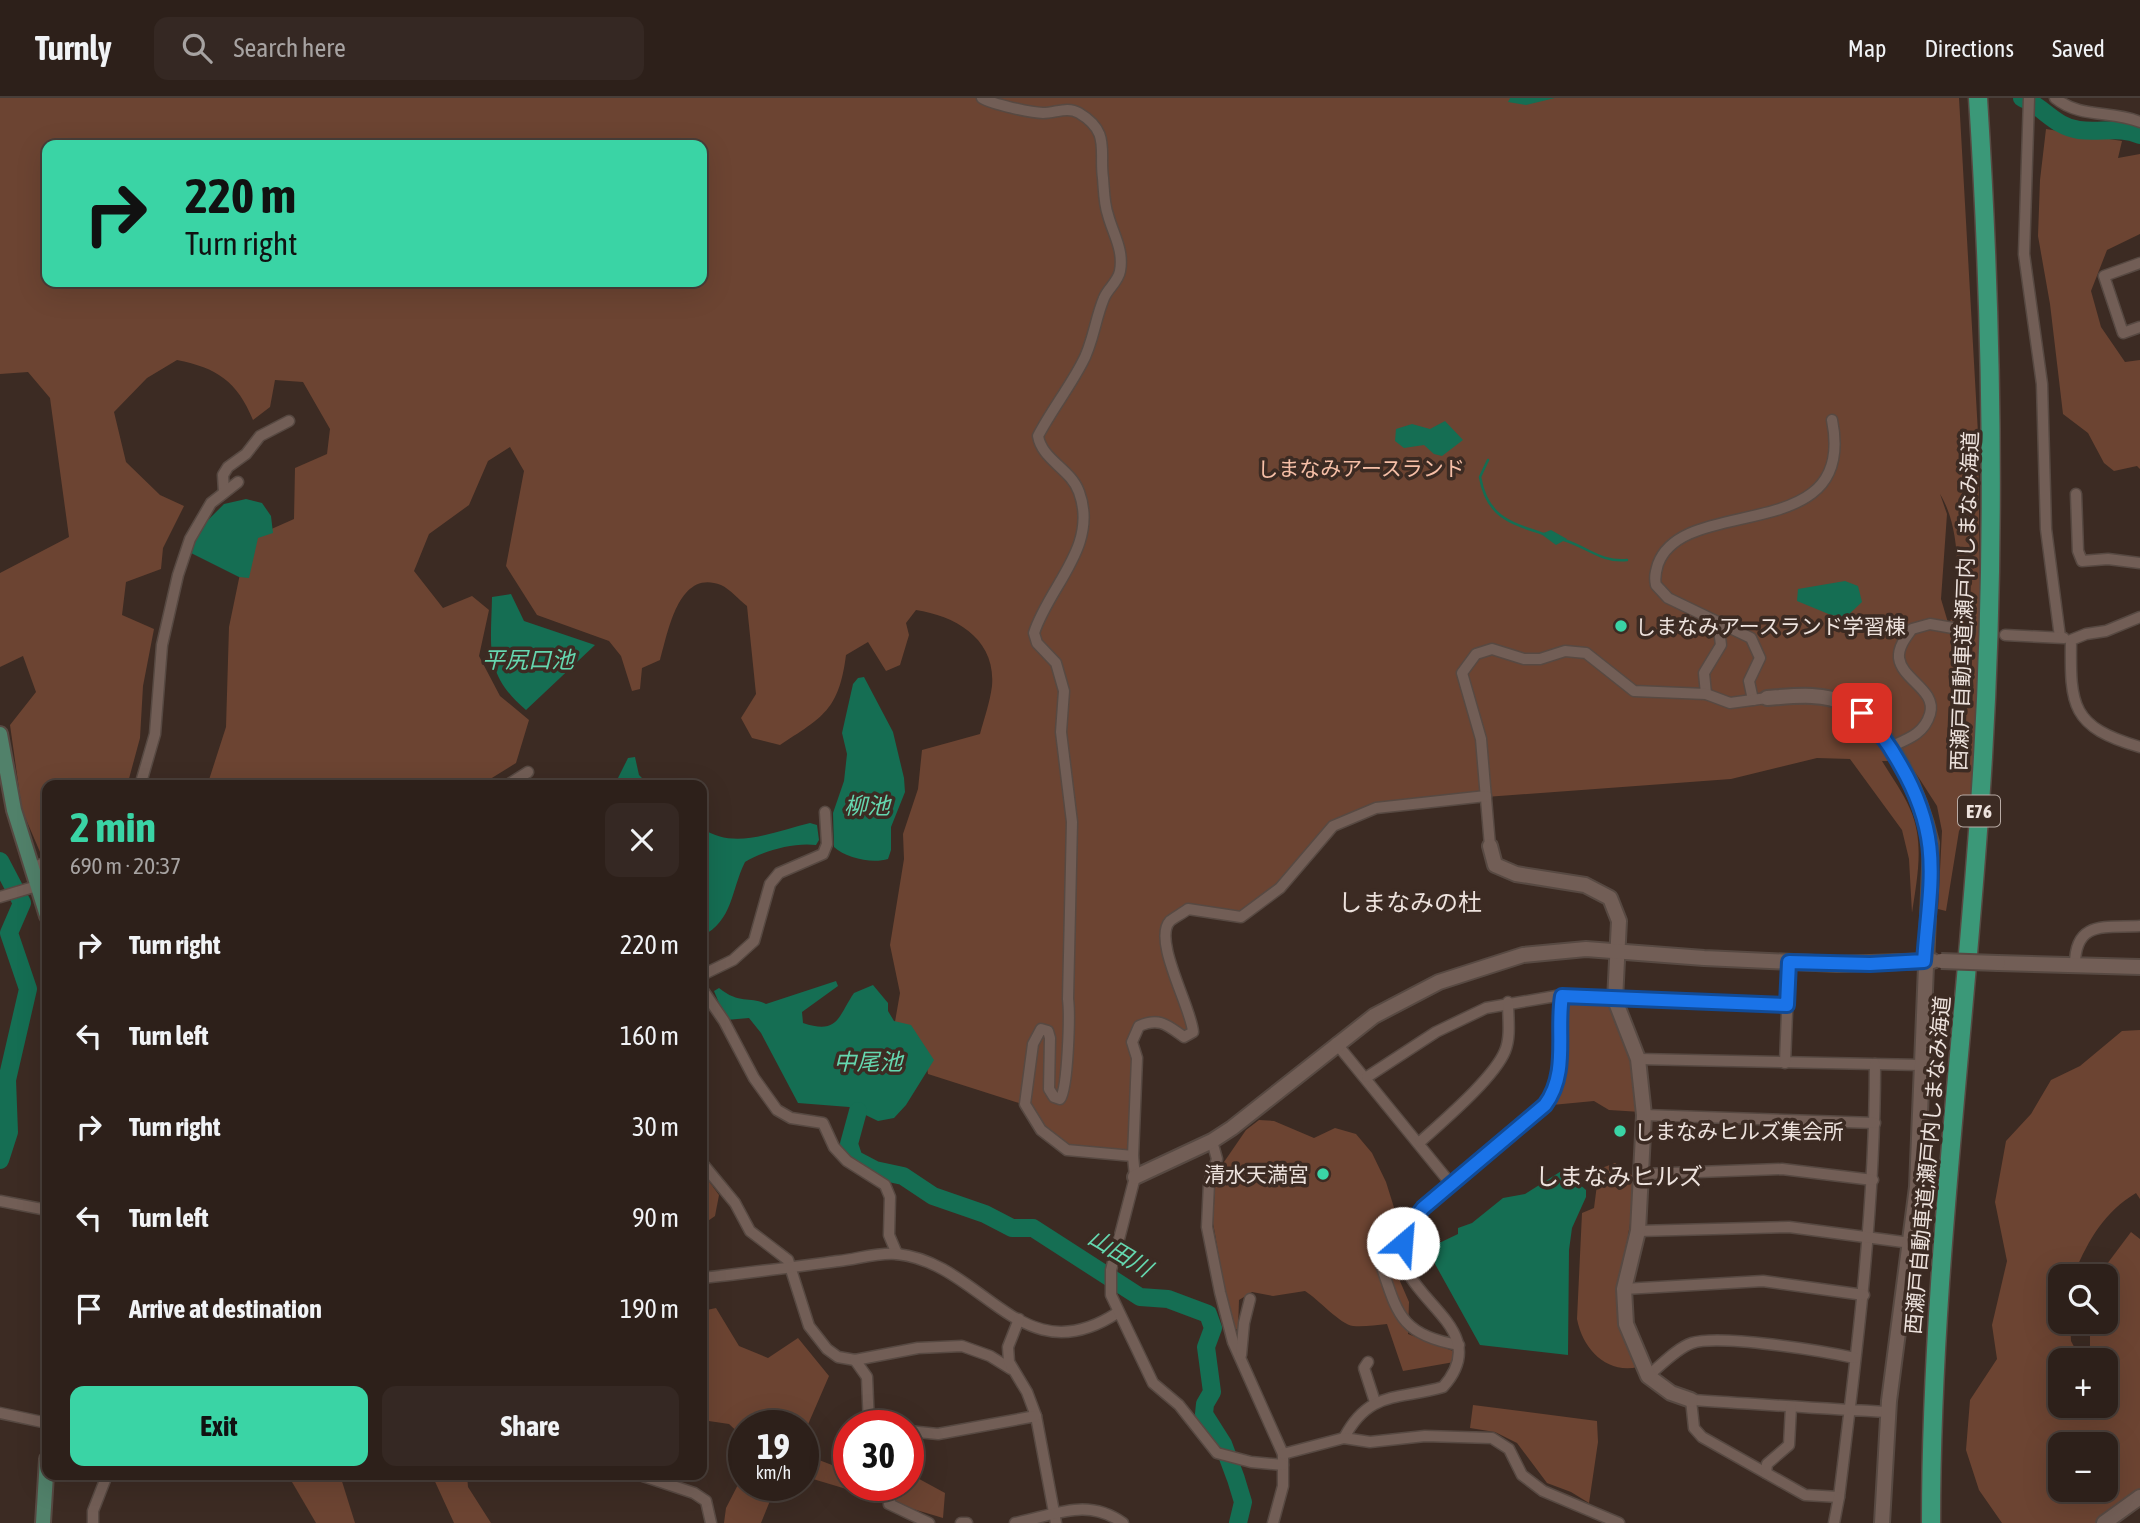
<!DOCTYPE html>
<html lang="en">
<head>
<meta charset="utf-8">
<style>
  body { margin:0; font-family:"Asap Condensed","Noto Sans JP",sans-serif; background:#352823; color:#f1f3f6; height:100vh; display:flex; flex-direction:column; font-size:26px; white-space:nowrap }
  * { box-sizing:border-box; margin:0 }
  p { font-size:23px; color:#a7a3a2 }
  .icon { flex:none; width:38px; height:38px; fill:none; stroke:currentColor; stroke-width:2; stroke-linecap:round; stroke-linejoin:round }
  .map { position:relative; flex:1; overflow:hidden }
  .drawer { position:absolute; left:42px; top:682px; width:665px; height:700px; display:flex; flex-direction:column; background:#2d201a; border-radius:14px; box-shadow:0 7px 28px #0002,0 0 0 2px #483e39 }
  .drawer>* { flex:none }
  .hud { position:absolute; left:42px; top:42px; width:665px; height:147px; border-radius:14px; box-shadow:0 7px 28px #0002,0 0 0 2px #483e39; background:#3ad4a5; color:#111; overflow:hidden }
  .buttons { position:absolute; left:2048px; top:1166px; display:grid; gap:14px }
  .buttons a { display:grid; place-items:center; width:70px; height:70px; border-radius:14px; background:#2d201a; box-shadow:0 7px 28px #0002,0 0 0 2px #483e39; font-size:35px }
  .speed { position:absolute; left:728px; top:1312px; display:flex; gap:14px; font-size:35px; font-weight:700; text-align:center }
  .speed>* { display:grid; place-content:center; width:91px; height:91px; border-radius:50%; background:#2d201a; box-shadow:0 7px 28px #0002,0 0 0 2px #483e39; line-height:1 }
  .speed small { font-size:18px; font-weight:400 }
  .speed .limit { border:10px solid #d22; background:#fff; color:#111 }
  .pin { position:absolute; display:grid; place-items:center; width:60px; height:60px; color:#fff; margin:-30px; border-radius:14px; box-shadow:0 4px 10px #0006 }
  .me { position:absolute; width:77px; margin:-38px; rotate:27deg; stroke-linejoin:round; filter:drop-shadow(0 0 5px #0008) }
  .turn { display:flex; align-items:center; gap:24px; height:147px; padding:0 28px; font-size:32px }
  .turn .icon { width:91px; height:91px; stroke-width:2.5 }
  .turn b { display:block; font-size:49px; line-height:60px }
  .round { display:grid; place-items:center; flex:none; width:74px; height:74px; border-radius:14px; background:#352823 }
  .head { display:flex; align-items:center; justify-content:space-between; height:119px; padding:0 28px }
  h1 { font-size:42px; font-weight:700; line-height:52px; color:#3ad4a5 }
  .primary-button { display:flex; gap:14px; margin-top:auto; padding:14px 28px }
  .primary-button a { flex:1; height:80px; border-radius:14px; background:#3ad4a5; color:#111; font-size:28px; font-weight:700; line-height:80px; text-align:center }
  .primary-button a+a { background:#352823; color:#f1f3f6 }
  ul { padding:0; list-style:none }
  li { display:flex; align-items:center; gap:21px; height:91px; padding:0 28px }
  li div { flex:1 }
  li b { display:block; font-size:26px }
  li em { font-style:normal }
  header { display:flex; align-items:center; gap:42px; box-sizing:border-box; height:98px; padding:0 35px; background:#2d201a; border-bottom:2px solid #483e39 }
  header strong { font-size:33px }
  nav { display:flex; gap:38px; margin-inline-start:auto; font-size:24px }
  .search { width:490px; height:63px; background:#352823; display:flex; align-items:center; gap:18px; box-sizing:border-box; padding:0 24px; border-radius:14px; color:#a7a3a2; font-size:26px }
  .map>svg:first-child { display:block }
</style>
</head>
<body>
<header>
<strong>Turnly</strong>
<div class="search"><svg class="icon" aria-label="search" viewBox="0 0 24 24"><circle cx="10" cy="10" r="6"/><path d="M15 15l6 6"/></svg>Search here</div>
<nav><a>Map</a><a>Directions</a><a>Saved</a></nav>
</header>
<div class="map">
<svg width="2140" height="1425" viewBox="0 0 2140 1425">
  <rect width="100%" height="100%" fill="#3c2b23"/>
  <!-- green -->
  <g fill="#6c4432" fill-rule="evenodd">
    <path d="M0,0H1959L1978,335L1980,492L1975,656L1969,714L1959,733L1946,813L1938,811L1942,733L1937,708L1908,663H1882C1891,678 1903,694 1910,711C1925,744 1917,781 1912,815L1909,761L1902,732L1850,661L1817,660L1731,681L1418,704L1333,728L1271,797L1241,819L1197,810L1168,824L1169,856L1193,934L1185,939L1165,925L1139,928L1133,1058C1075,1053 1059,1061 1025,1007L928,976L926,963L892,941L900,895L890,847L904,761L903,736L918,691L922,652L980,636C984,621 990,604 992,588C996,541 956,518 916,512L906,525L909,537L900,567L886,573L868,544L846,557C839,612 823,619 780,647L752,640L741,620L756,596L747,508C739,502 730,491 721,487C678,470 668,535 660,562L642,570L640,591L632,593L621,558L609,543L537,517L506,468L524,373L510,349L488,363L469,407L429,436L414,473L443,510L472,498L489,512L479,558L500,598L529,622L516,665L487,683L485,688H207L226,629L229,529L247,442L294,421L295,370L327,356L330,331L303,284L275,282L270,309L253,322C237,283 217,270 177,262L147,280L114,314L126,364L160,397L184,408L163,450L161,471L126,484L122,517L154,531L143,588L140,640L127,688H47V759L43,761L22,712L10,627L36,594L23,558L0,569V475L69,439L50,300L28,274L0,276ZM47,47H702V184H47ZM1940,396C1961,430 1961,489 1949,528L1941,501L1947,416Z"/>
    <path d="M2046,31L2122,43L2118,60L2140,56V136L2107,152L2091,193L2101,229L2125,264L2140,262V371L2137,368L2114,373L2104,365L2088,335L2063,316L2050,206L2038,138L2040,82Z"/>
    <path d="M1568,905H1614L1634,961L1641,1014L1609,1012L1594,1003L1552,1007L1561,980Z"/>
    <path d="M2140,932V1101L2136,1095C2103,1115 2088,1143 2073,1178H2060V1223H2070L2071,1243L2081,1262H2060V1307H2105V1262H2090V1223H2105V1178H2098L2131,1134L2140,1141V1393L2098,1425H2002L1979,1392L1966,1352L1970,1302L1997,1261L1992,1227L2007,1163L1995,1104L2006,1043L2031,1016L2051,982L2080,968L2122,933ZM2060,1346H2105V1391H2060Z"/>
    <path d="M1259,1022L1274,1023L1314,1040L1335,1030L1356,1036L1372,1055L1386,1084L1397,1119L1390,1146L1396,1174L1409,1204L1408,1236L1453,1253L1454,1264L1403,1273L1387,1226C1376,1227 1364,1229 1353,1228C1341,1227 1318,1201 1305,1193L1273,1198L1252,1194L1239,1202L1238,1231L1232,1232L1213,1125L1215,1089L1224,1064L1246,1032Z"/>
    <path d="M1615,1065L1637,1081L1620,1189L1638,1269C1607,1276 1583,1252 1577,1221L1582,1115L1594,1110L1599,1071Z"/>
    <path d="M702,1074L719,1097L715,1118L702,1127Z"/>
    <path d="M716,1210L739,1248L768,1260L798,1240L829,1278L803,1338V1328H744V1340L729,1326L702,1322V1213Z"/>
    <path d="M1473,1307L1597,1323L1598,1344L1589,1405L1571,1394L1547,1385L1517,1345L1495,1334L1470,1330Z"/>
    <path d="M803,1352L806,1357L832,1367L849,1369V1388H908L910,1376L945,1395L943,1420L803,1378Z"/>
    <path d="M744,1375V1388H776L761,1425H724L726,1410Z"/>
    <path d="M293,1377H340L355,1425H316L292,1384Z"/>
    <path d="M432,1377H467L468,1389L491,1425H454Z"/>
  </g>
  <!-- water -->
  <g fill="#156e53">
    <path d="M1510,0H1555L1526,7L1508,4Z"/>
    <path d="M1445,323L1463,342L1442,358L1434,356L1424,347L1404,350L1395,343L1396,331L1412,326L1430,331Z"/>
    <path d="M246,401L262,405L271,418L273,435L258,440L249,480L239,479L189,454L207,423L224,406Z"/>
    <path d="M1551,432L1567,441L1556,447L1541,436Z"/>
    <path d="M1845,483L1858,488L1862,504L1846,519L1831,517L1797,503L1798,491Z"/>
    <path d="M511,496L524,523L595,547L526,612C484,576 491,551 492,499Z"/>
    <path d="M864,579L893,634L904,680L905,694L891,729V752L888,761C872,766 846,760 834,749L833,715L844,683L847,656L842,635L853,586L858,580Z"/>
    <path d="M635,659L639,677L650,688H614L628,660Z"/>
    <path d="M810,725L817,727L819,742L816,747C794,744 763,753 745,764C731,792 733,823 702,838V730C734,753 775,733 810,725Z"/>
    <path d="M836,883L838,888L802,914L803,925C839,937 838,918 854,895L873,887L888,905V913L894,923L911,927L934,962L906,1007L894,1020L878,1023L849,1009L798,1005L761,935L749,920L726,922L714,893L719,890C740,907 751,898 766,906Z"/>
    <path d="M1563,1072L1586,1092V1099L1572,1130L1569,1152L1568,1257L1480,1247L1435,1166L1437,1146L1458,1136V1130L1472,1125L1503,1100L1525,1096Z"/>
  </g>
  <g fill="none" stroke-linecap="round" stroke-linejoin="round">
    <!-- stream -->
    <g stroke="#156e53" stroke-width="2.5">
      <path d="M1488,362L1480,379C1487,419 1510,425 1544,436"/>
      <path d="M1564,442C1587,449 1602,465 1627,462"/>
    </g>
    <!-- river -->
    <g stroke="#156e53" stroke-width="18">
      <path d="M2022,0C2044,9 2055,29 2079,32C2100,35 2120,28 2140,37"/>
      <path d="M0,763L22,805L9,835L28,891L7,982L9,1034L0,1062"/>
      <path d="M858,1013L849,1046L854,1061L875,1072L903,1078L933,1098L985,1116L1012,1130H1033L1140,1199L1168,1201L1208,1216L1213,1230L1206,1249L1212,1294L1205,1306L1204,1316L1223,1346L1236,1381L1243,1404L1238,1425"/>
    </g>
    <!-- street casing -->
    <g stroke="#574942" stroke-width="13">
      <g id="street">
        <path d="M982,0C992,6 1031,15 1043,15C1056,15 1067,8 1079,15C1111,34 1099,53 1103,80C1104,92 1104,106 1108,117C1113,136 1124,152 1120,173C1118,184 1108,190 1104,200C1095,221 1093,246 1082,265C1069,290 1051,313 1038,338C1042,362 1071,371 1079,394C1099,448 1049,488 1034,535L1037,545L1056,565L1064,593L1061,634L1072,724L1068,901C1070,916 1068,991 1060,1001L1054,999L1049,991L1050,940L1048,933L1041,931L1033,946L1025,1006L1041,1032L1067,1052L1133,1058"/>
        <path d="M2029,0L2024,156L2042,286L2046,431L2060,539"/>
        <path d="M2055,0C2081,21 2111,12 2140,24"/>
        <path d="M2140,165L2104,178L2123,235L2140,229"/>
        <path d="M224,394L223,377L228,369L246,356L260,338L289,323"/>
        <path d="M2076,396L2078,453L2082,463L2108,461L2140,465"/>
        <path d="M2140,519L2106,533L2086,536L2071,542C2070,608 2071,629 2140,649"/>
        <path d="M2005,537L2064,540"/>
        <path d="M1706,596L1704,575L1721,547L1718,524"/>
        <path d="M1753,602L1749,583L1760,560L1751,540L1668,500L1656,487C1654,479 1656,473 1658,466C1684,395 1858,450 1832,322"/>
        <path d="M1890,649C1908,641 1924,636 1930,616C1937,592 1902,582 1899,560C1898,549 1906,539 1912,531L1930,526L1970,533"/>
        <path d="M140,688L155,636L162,547L178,477L190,441L211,405L238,384"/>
        <path d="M506,688L528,674"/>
        <path d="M1490,748L1481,641L1462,575L1476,556L1492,551L1524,561H1540L1565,553L1586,555L1634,593L1706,596L1730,605L1767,600"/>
        <path d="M34,769L47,764"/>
        <path d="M0,799L37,788"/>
        <path d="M2075,867C2075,822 2105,830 2140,828"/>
        <path d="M702,877L733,862L754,843L770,786L779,775L823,756L827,746L825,714"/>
        <path d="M702,891L724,923L754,980L777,1012L791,1020L823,1025L834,1049L847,1063L885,1087L890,1099L889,1137L897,1156"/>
        <path d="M1336,945L1451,1086"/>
        <path d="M1638,961L1921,967"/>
        <path d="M1785,965L1789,864"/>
        <path d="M1875,966C1875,1111 1857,1254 1839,1399L1805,1397L1702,1339L1694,1330L1691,1302C1757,1306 1823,1311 1888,1314"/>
        <path d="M1367,979L1436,934L1486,910L1562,897"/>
        <path d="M1644,1017L1875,1025"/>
        <path d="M1212,1043L1217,1061L1209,1085L1207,1129L1220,1194L1233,1244L1283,1356V1388L1273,1425"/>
        <path d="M1420,1044C1443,1023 1494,980 1505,953C1511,939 1508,920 1508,904"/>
        <path d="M702,1065L735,1105L750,1133L788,1162L809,1228L827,1251L838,1259L855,1262L918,1250L962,1248L990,1258L1011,1271"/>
        <path d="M1643,1076L1782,1071L1873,1082"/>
        <path d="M0,1103L47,1112"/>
        <path d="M1638,1133L1789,1129L1911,1145"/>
        <path d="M1379,1161C1397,1213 1398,1237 1459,1247"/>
        <path d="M702,1180C748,1175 793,1169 839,1163C857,1161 879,1154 897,1156C983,1165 1021,1278 1117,1215"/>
        <path d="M1624,1191L1763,1183L1864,1197"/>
        <path d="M1019,1221L1008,1249L1009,1264L1027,1294L1036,1318L1056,1425"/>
        <path d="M1241,1257L1244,1225L1250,1201"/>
        <path d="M855,1262L867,1279L869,1328"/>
        <path d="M1368,1264L1364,1270L1375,1304"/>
        <path d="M1648,1278C1660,1268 1677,1250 1692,1245C1720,1236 1823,1253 1855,1260"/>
        <path d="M0,1315L47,1325"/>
        <path d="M908,1333L938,1336L1036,1318"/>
        <path d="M1344,1340C1369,1292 1398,1302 1443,1289C1502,1223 1376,1196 1406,1131C1416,1112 1435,1100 1451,1087C1482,1060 1514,1034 1545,1007C1568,974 1556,935 1562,897L1787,907"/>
        <path d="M1283,1356L1344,1340L1370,1344L1425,1338L1492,1340L1509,1351L1522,1377L1543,1393L1619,1425"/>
        <path d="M1283,1367L1251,1364L1217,1355L1179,1307L1153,1285L1111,1197V1172L1135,1079L1133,1058L1137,960L1132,944L1139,928C1160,919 1167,927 1184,939L1193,934C1192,911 1152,842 1170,823C1175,819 1183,815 1188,811L1241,819L1280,790L1333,728L1376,710L1486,698"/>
        <path d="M1766,1375L1767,1366L1789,1347L1791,1309"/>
        <path d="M640,1377L694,1395L706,1403L711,1425"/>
        <path d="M887,1388L891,1397L889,1406L929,1425"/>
        <path d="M93,1425V1413L107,1377"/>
        <path d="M961,1425H967"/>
        <path d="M1015,1425C1056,1417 1087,1399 1123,1425"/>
        <path d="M1834,1425L1839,1399"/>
      </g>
    </g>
    <!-- secondary casing -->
    <g stroke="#574942" stroke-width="18">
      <g id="secondary">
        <path d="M1767,600C1794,598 1821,594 1847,606C1891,626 1921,701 1931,745L1917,1089L1889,1303L1882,1425"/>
        <path d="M1490,748L1495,767L1516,776L1585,787L1610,800L1619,823L1615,902L1638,961L1644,1017L1638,1133L1624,1191L1626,1226L1648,1278L1671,1295L1691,1302"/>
        <path d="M1998,865L2140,869"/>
        <path d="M1135,1079L1212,1043L1232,1030L1374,918L1439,884L1523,857L1586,851L1704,860L1837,866L1933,863"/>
        <path d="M2104,1425L2140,1399"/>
      </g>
    </g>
    <!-- primary casing -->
    <g stroke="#574942" stroke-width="18">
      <g id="primary">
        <path d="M0,636L14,712L47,818"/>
        <path d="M43,1425L47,1361"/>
      </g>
    </g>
    <!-- highway casing -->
    <g stroke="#574942" stroke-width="21">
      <path id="highway" d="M1931,1425C1931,1169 1968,915 1983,659C1996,439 1992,220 1978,0"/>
    </g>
    <!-- street -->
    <use href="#street" stroke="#725e56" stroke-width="10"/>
    <!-- secondary -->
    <use href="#secondary" stroke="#725e56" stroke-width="14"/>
    <!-- primary -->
    <use href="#primary" stroke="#51816a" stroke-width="14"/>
    <!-- highway -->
    <use href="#highway" stroke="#3b9878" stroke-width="18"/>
    <!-- secondary-bridge casing -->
    <g stroke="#574942" stroke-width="18" stroke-linecap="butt">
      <path id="secondary-bridge" d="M1941,863L1998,865"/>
    </g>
    <!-- secondary-bridge -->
    <use href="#secondary-bridge" stroke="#725e56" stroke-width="14"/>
  </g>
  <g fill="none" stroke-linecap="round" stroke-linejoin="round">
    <!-- route casing -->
    <g stroke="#114b97" stroke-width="18">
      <path id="route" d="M1403,1145L1407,1130L1423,1110L1545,1007C1569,975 1556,934 1562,898L1787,907L1789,864L1870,866L1924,863C1930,783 1943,741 1901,668C1890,648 1879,631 1862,615"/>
    </g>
    <!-- route -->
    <use href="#route" stroke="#1a73e8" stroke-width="12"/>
  </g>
  <!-- markers -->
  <g fill="#3ad4a5" stroke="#3c2b23" stroke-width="2.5">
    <circle cx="1621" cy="528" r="7"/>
    <circle cx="1620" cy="1033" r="7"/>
    <circle cx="1323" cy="1076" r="7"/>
  </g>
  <g text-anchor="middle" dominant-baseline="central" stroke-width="7" stroke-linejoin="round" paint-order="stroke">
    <!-- shield labels -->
    <rect fill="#3c2b23" stroke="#b8aba5" stroke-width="2" x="1958" y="697.5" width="42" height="31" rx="5"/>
    <g font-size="19" font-weight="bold" fill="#ede2dd">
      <text x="1979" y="713">E76</text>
    </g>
    <!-- park labels -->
    <g font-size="21" fill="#f6bfa7" stroke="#3c2b23">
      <text x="1361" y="370">しまなみアースランド</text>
    </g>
    <!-- street labels -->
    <g font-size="21" fill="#ede2dd" stroke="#3c2b23">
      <text transform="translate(1964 503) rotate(-88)">西瀬戸自動車道;瀬戸内しまなみ海道</text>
      <text transform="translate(1927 1067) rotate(-85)">西瀬戸自動車道;瀬戸内しまなみ海道</text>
    </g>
    <!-- poi labels -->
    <g font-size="21" fill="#ede2dd" stroke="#3c2b23" text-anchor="start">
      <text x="1635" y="528">しまなみアースランド学習棟</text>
      <text x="1634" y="1033">しまなみヒルズ集会所</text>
      <text x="1309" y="1076" text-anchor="end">清水天満宮</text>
    </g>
    <!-- water labels -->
    <g font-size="23" font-style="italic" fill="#65d7af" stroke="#3c2b23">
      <text x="528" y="562">平尻口池</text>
      <text x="867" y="708">柳池</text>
      <text x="868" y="964">中尾池</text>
      <text transform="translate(1120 1155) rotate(31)">山田川</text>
    </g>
    <!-- quarter labels -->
    <g font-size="24" fill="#ede2dd" stroke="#3c2b23">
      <text x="1410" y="804">しまなみの杜</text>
      <text x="1619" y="1078">しまなみヒルズ</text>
    </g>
  </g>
</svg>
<div class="buttons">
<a><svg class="icon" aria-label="search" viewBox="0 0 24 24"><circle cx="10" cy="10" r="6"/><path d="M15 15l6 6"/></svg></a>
<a>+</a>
<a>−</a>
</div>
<div class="speed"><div>19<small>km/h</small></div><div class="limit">30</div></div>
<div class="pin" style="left:1862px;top:615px;background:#d93025"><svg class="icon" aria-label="arrive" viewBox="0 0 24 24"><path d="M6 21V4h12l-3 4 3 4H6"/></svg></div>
<svg class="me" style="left:1403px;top:1145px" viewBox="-20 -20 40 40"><circle r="19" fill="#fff"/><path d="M0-13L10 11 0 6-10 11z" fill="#1a73e8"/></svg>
<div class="hud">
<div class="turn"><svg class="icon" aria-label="right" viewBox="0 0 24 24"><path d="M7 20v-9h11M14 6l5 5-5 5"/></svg><div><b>220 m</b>Turn right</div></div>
</div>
<section class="drawer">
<div class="head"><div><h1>2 min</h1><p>690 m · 20:37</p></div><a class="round"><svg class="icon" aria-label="close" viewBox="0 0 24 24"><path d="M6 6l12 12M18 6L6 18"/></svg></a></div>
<ul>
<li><svg class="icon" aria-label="right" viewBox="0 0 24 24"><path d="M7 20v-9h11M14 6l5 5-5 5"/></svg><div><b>Turn right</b></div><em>220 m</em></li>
<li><svg class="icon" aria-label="left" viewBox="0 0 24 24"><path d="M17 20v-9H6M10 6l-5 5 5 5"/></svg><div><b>Turn left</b></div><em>160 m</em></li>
<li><svg class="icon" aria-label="right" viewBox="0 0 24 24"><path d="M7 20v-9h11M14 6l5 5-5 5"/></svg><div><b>Turn right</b></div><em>30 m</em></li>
<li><svg class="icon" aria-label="left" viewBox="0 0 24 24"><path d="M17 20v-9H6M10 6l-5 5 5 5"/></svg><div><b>Turn left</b></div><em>90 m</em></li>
<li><svg class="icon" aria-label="arrive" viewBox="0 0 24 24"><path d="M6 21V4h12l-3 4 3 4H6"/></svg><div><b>Arrive at destination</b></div><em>190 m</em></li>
</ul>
<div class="primary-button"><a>Exit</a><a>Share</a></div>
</section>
</div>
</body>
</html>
